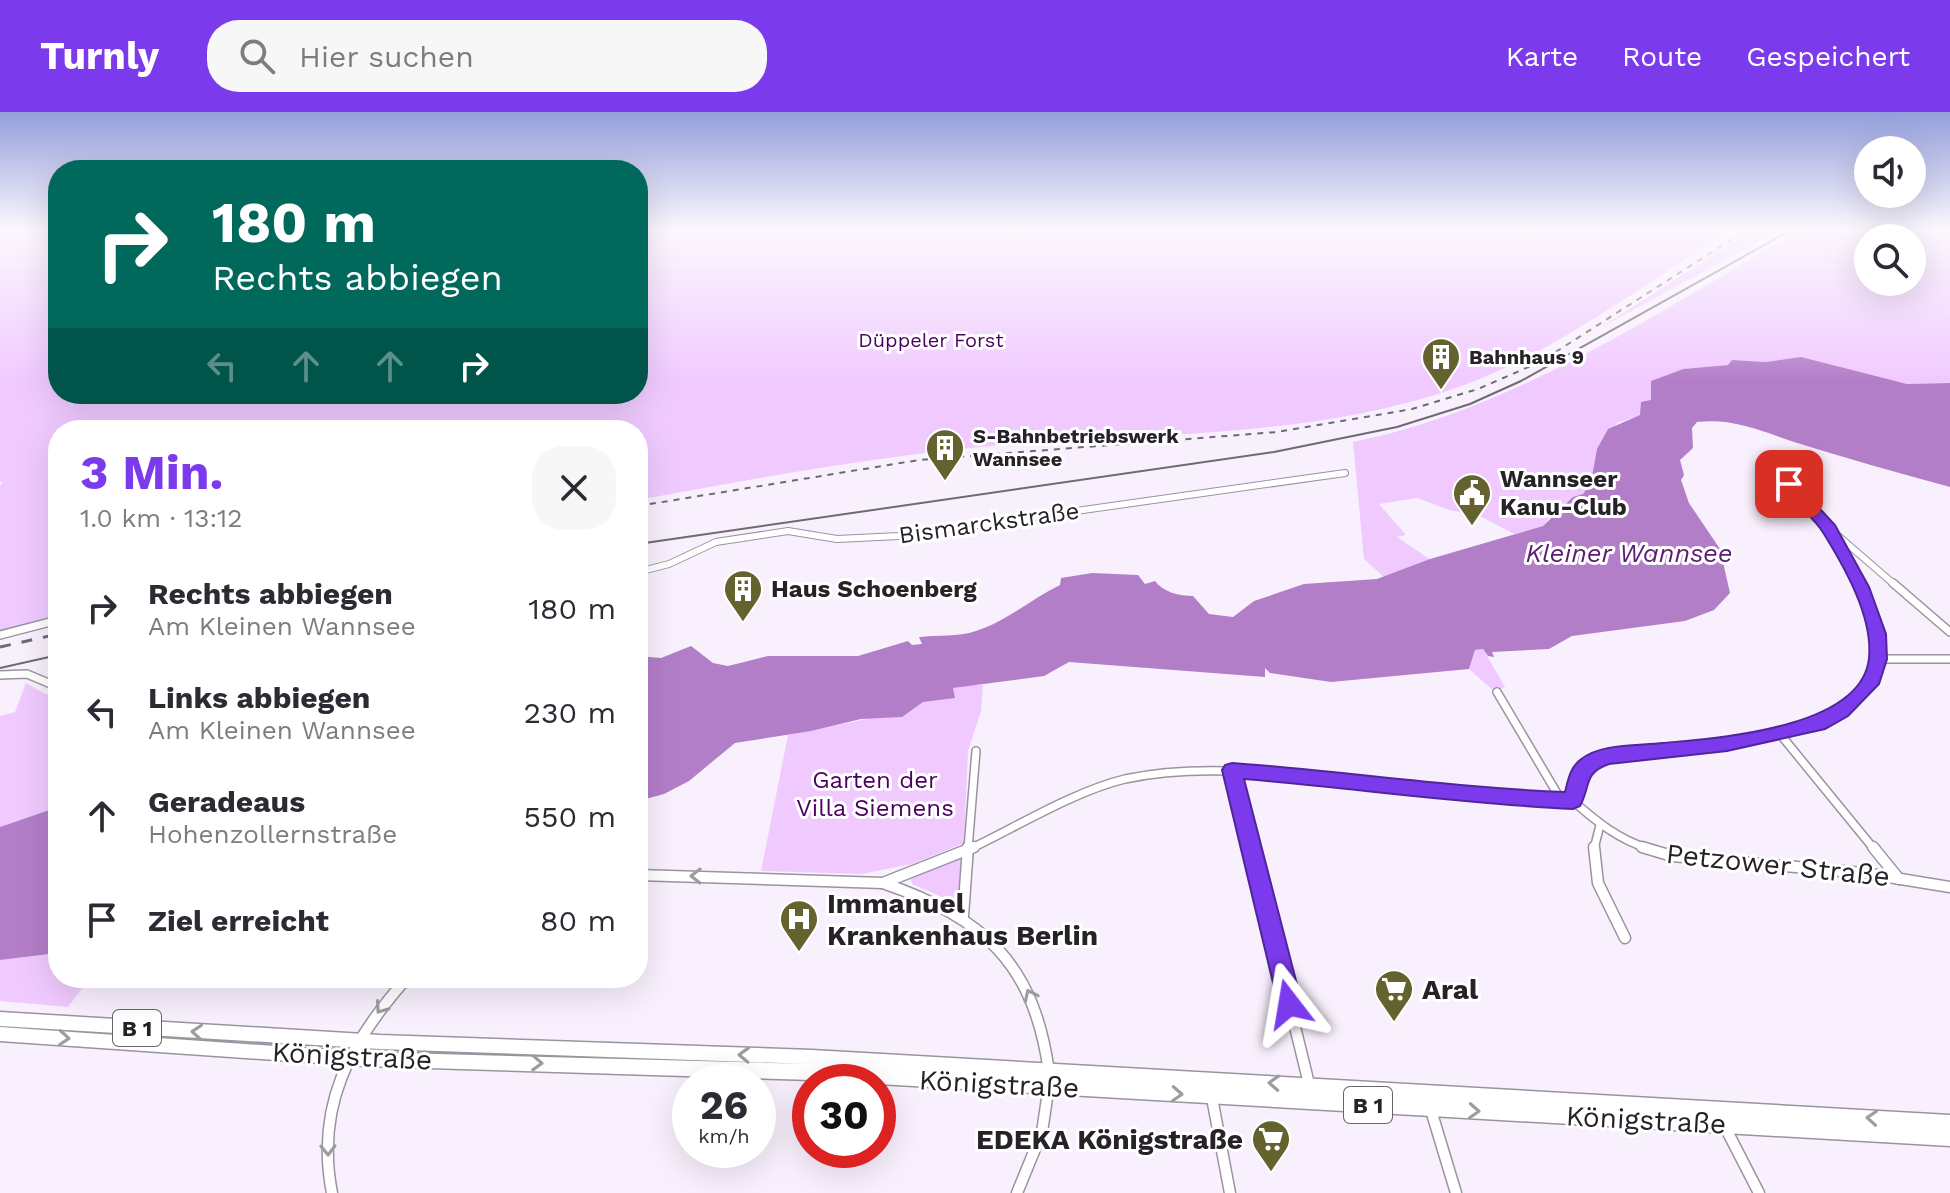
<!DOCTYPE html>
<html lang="de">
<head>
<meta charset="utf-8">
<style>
  body { margin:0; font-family:"Work Sans",sans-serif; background:#f7f7f7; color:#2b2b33; height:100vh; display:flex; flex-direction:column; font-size:30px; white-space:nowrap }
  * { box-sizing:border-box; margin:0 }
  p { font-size:26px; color:#7c7c81 }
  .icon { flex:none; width:44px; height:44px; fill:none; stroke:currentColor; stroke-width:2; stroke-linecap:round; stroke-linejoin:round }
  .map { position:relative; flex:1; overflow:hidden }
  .panel { position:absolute; left:48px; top:308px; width:600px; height:568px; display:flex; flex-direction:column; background:#fff; border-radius:32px; box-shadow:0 8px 32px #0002 }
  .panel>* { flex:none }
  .guide { position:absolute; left:48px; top:48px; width:600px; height:244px; border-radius:32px; box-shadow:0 8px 32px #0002; background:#00695c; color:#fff; overflow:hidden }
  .fabs { position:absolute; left:1854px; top:24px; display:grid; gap:16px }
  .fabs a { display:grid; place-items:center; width:72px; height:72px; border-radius:50%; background:#fff; box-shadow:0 8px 32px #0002; font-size:40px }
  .speed { position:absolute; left:672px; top:952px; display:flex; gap:16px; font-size:40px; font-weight:700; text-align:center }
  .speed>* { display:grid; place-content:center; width:104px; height:104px; border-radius:50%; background:#fff; box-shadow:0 8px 32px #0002; line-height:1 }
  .speed small { font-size:20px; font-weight:400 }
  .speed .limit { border:12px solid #d22; background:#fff; color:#111 }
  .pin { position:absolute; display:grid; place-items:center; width:68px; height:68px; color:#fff; margin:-34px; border-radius:16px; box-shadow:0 4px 12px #0006 }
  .me { position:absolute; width:88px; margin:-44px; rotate:346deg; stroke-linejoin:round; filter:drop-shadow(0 0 6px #0008) }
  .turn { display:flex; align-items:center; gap:28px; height:168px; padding:0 32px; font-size:36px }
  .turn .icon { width:104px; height:104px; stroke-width:2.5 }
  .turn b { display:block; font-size:56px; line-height:68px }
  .lanes { display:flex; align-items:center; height:76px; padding:0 32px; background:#0003; justify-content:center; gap:40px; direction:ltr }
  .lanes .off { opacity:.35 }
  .round { display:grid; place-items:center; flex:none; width:84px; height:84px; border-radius:32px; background:#f7f7f7 }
  .head { display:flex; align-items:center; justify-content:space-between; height:136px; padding:0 32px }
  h1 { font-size:48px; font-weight:700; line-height:60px; color:#7c3aed }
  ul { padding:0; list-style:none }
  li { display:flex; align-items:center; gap:24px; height:104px; padding:0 32px }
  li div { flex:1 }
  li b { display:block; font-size:30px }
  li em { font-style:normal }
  header { display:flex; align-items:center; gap:48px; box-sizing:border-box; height:112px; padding:0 40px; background:#7c3aed; color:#fff }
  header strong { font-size:38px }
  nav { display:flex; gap:44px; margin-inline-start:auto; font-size:28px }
  .search { width:560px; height:72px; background:#f7f7f7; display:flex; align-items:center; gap:20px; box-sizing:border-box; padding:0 28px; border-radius:32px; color:#7c7c81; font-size:30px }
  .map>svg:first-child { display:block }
</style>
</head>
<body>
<header>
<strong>Turnly</strong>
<div class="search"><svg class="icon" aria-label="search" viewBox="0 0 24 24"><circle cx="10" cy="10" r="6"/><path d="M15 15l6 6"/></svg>Hier suchen</div>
<nav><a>Karte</a><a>Route</a><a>Gespeichert</a></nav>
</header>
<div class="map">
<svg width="1950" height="1081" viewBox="0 0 1950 1081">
  <rect width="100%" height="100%" fill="#f9f0fd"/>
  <!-- green -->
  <g fill="#f0caff" fill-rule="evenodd">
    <path d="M0,117H58V282H638V117H1732C1645,172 1553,242 1456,276C1314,325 1162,321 1014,332C888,342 762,365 638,388V318H58V513L0,525V374L3,370H0Z"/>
    <path d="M1754,117H1782L1600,216Z"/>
    <path d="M1802,117H1950V271L1907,272L1798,246L1766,250L1732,248L1728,253L1683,257L1651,269V288L1641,303L1617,311L1597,338L1591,370L1583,382L1550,405L1543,414L1514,422L1482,405L1449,398L1417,386L1379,392L1406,423L1397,425L1453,463L1395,475L1364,447L1353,330C1518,296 1658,200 1802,117ZM1868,126H1912V170H1868Z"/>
    <path d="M1483,537L1505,575L1495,580L1469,557L1475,538Z"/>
    <path d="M26,571L45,582L58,583V695L0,715V604L15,600Z"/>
    <path d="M958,573H983L981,599L968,639L964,731L912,752L862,762L761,759L788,623L877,605L927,588L955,585L952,576Z"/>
    <path d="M958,746L964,747L960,793L912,772L911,767L914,763Z"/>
    <path d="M58,841V866H90L68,895L0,889V848Z"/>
  </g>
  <!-- water -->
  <g fill="#b37ec8">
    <path d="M1801,245L1907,272L1950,271V375C1898,361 1845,346 1794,330C1761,319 1734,306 1697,310L1692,316L1693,336L1680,348L1684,363L1681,368L1689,391L1720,437L1730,481L1714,498L1685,509L1572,524L1549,537L1492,540L1494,545L1488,544L1483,537L1475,538L1469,557L1331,570L1270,561L1265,556V565L1069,550L1044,564L953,576L955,586L923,590L902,605L861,607L811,619L735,631L689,669L664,682L638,689V544L661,546L691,534L713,551L728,554L768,544H858L908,529L912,533L922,532L919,525C937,523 958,525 976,519C1007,509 1031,487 1060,473L1061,466L1092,461L1138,463L1145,472L1155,469C1163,480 1179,484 1193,484L1209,502L1233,505L1254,489L1304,472L1377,467L1430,447L1543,414L1573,385L1583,382L1591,370L1597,337L1608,317L1640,303L1641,290L1651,288V269L1683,257L1728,253L1732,248L1766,250Z"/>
    <path d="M58,695V841L0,848V715Z"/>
  </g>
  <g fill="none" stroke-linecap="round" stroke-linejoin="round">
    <!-- street-far2 casing -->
    <g stroke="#9b939f" stroke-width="8">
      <g id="street-far2">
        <path d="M1775,362L1789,367L1791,371L1773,369L1770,364Z"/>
        <path d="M1786,373L1829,416L1895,473"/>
        <path d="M1829,416L1858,473"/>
        <path d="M638,460L669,452L716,430L788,419L837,427L899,424L1345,361"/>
      </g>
    </g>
    <!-- street-far1 casing -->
    <g stroke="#9b939f" stroke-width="10">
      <g id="street-far1">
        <path d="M1893,471L1950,520"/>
        <path d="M0,523L58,508"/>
        <path d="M1878,547H1950"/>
        <path d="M0,563L27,562L58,575"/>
        <path d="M1497,580L1561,688"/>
        <path d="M1780,622L1874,737"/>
        <path d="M1232,658L1251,737"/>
        <path d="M1573,689C1597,710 1618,727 1649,737"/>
        <path d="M968,737L976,639"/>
        <path d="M970,737C1018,714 1075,679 1125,667C1201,651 1279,662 1355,670C1428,677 1500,685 1573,689C1580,666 1584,654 1607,644C1704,637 1947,632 1857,471"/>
        <path d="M1594,737L1600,713"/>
      </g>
    </g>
    <!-- street casing -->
    <g stroke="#9b939f" stroke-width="13">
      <g id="street">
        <path d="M1251,735L1310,976"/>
        <path d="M1594,735L1598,771L1625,826"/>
        <path d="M1642,735L1672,744L1864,761L1950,775"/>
        <path d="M1873,735L1899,767"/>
        <path d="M638,763L883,771L974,735"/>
        <path d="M883,771C984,806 1034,851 1049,960"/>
        <path d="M963,804L968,735"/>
        <path d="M1212,986L1230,1081"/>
        <path d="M1430,995L1456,1081"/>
        <path d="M1724,1013L1759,1081"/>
        <path d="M332,1081C315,994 350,930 407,866"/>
        <path d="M1017,1081L1042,1020L1049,973"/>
      </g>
    </g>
    <!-- primary casing -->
    <g stroke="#9b939f" stroke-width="3">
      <path id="primary" d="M0,900L380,923L812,938L1950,1003V1034L878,972V970L363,954L0,929V915L363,940L809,952L380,937L0,914Z"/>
    </g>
    <!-- street-far2 -->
    <use href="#street-far2" stroke="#fff" stroke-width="6"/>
    <!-- street-far1 -->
    <use href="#street-far1" stroke="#fff" stroke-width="7"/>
    <!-- street -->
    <use href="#street" stroke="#fff" stroke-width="10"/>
    <!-- primary -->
    <use href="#primary" fill="#fff" fill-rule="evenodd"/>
    <!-- tram -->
    <g stroke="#6f6a72" stroke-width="2">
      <path d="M638,432L1274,340L1397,315L1470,292L1521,269L1793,117"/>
      <path d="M0,556L58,543"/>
    </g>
    <!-- rail-far1 -->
    <path stroke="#6f6a72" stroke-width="2" stroke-dasharray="6 6" stroke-linecap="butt" d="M638,394L919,348L1277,320L1412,297L1478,277L1540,250L1748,117"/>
    <!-- rail -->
    <path stroke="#6f6a72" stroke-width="3" stroke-dasharray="11 11" stroke-linecap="butt" d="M0,535L58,522"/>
  </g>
  <!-- one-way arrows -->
  <defs><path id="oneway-chevron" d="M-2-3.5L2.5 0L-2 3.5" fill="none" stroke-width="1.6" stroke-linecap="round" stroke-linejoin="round" transform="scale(2)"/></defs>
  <g stroke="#9d9c9e">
    <use href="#oneway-chevron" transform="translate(696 764) rotate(-179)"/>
    <use href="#oneway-chevron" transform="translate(1030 883) rotate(-115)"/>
    <use href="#oneway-chevron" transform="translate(381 896) rotate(125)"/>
    <use href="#oneway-chevron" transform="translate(197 920) rotate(-176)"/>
    <use href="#oneway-chevron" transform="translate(64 926) rotate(4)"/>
    <use href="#oneway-chevron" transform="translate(744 943) rotate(-178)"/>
    <use href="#oneway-chevron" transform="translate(537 951) rotate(2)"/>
    <use href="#oneway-chevron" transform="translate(1274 971) rotate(-177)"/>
    <use href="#oneway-chevron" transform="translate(1177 982) rotate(3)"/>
    <use href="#oneway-chevron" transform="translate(1474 999) rotate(3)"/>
    <use href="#oneway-chevron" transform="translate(1872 1006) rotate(-176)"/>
    <use href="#oneway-chevron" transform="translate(328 1038) rotate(89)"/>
  </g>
  <!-- sky -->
  <linearGradient id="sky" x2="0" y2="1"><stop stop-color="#939edb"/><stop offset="0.44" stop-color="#fcf8fe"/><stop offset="1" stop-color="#fcf8fe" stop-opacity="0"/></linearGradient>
  <rect width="1950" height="268" fill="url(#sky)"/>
  <!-- route -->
  <path fill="#7c3aed" stroke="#51269a" stroke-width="2" d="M1786,368L1794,369L1835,413L1869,475L1886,522L1887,547L1879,572L1848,604L1825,617L1727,639L1609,652C1583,661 1591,674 1580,694L1573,697C1463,692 1354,676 1244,667L1302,892L1298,900L1289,904L1280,900L1222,658L1225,653L1232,651C1343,659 1454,676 1565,680C1568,668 1570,656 1580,648C1600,631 1638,634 1663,631C1716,626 1862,617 1869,546C1873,505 1845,456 1824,422C1813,403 1792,390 1779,373Z"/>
  <!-- icons -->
  <defs>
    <g id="building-pin" transform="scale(2)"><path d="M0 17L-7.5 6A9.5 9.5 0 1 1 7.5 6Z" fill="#64622e" stroke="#fff"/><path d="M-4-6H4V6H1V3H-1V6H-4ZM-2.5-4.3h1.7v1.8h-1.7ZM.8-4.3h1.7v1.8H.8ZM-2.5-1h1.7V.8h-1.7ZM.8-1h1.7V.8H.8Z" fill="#fff"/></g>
    <g id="civic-pin" transform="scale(2)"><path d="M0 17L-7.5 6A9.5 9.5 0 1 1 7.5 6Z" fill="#64622e" stroke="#fff"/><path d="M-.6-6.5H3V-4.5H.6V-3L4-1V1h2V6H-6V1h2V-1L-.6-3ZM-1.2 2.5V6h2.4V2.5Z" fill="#fff"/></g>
    <g id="hospital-pin" transform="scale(2)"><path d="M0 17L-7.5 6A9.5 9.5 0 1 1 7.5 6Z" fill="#64622e" stroke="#fff"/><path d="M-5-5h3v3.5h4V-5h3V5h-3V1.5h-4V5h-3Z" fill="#fff"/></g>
    <g id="supermarket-pin" transform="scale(2)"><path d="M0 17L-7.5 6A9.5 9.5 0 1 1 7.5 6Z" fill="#64622e" stroke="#fff"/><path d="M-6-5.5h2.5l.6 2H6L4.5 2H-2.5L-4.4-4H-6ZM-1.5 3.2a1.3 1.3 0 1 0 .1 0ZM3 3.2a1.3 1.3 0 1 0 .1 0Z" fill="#fff"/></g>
  </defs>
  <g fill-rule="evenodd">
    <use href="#building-pin" x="1441" y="245"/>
    <use href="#building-pin" x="945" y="336"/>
    <use href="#civic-pin" x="1472" y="381"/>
    <use href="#building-pin" x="743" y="477"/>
    <use href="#hospital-pin" x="799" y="807"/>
    <use href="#supermarket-pin" x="1394" y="877"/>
    <use href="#supermarket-pin" x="1271" y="1027"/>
  </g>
  <g text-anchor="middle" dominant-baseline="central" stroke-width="6" stroke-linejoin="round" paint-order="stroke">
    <!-- far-park labels -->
    <g font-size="20" fill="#4b0160" stroke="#fff">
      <text x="931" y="228">Düppeler Forst</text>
    </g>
    <!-- far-poi labels -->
    <g font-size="20" font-weight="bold" fill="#262227" stroke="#fff" text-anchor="start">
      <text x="1469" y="245">Bahnhaus 9</text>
      <text x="973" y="324">S-Bahnbetriebswerk<tspan x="973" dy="23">Wannsee</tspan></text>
    </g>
    <!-- shield labels -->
    <g fill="#fff" stroke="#676468" stroke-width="2">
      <rect x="113" y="898" width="48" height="36" rx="6"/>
      <rect x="1344" y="975" width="48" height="36" rx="6"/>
    </g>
    <g font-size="22" font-weight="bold" fill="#262227">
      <text x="137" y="916">B 1</text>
      <text x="1368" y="993">B 1</text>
    </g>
    <!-- poi labels -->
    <g font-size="24" font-weight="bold" fill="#262227" stroke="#fff" text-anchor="start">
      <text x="1500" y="367">Wannseer<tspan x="1500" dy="28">Kanu-Club</tspan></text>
      <text x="771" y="477">Haus Schoenberg</text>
    </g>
    <!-- street labels -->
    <g font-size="24" fill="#262227" stroke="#fff">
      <text transform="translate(989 411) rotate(-8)">Bismarckstraße</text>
    </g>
    <!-- park labels -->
    <g font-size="24" fill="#4b0160" stroke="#fff">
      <text x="875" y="668">Garten der<tspan x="875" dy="28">Villa Siemens</tspan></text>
    </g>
    <!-- water labels -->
    <g font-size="26" font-style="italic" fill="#5e1b74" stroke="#fff">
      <text x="1629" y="441">Kleiner Wannsee</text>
    </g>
    <!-- near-street labels -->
    <g font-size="28" fill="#262227" stroke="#fff">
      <text transform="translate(1778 753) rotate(6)">Petzower Straße</text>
      <text transform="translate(352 944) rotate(3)">Königstraße</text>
      <text transform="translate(999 972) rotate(3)">Königstraße</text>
      <text transform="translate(1646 1008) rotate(3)">Königstraße</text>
    </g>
    <!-- near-poi labels -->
    <g font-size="28" font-weight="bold" fill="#262227" stroke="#fff" text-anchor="start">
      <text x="827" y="791">Immanuel<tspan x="827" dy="32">Krankenhaus Berlin</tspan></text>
      <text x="1422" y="877">Aral</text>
      <text x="1243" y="1027" text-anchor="end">EDEKA Königstraße</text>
    </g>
  </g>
</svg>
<div class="fabs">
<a><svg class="icon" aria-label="sound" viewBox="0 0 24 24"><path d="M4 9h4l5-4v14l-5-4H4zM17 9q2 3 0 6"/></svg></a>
<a><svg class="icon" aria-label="search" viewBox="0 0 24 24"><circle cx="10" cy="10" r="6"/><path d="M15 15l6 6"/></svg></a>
</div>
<div class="speed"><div>26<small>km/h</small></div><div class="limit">30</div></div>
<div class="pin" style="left:1789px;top:372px;background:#d93025"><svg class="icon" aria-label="arrive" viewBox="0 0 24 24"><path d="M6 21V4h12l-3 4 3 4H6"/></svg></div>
<svg class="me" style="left:1289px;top:892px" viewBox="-20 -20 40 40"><path d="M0-17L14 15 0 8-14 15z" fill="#7c3aed" stroke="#fff" stroke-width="4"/></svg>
<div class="guide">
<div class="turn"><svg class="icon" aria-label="right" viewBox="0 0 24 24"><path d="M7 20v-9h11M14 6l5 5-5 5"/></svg><div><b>180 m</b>Rechts abbiegen</div></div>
<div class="lanes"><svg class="icon off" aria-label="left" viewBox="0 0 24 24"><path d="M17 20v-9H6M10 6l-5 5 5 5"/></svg><svg class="icon off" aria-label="ahead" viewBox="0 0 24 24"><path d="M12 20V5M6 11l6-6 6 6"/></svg><svg class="icon off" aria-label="ahead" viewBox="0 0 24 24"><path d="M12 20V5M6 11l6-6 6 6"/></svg><svg class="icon" aria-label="right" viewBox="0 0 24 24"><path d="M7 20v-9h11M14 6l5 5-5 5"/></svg></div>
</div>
<section class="panel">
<div class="head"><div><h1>3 Min.</h1><p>1.0 km · 13:12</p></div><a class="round"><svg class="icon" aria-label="close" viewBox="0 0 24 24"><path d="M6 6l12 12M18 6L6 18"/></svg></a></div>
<ul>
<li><svg class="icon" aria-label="right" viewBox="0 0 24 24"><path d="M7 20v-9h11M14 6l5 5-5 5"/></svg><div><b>Rechts abbiegen</b><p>Am Kleinen Wannsee</p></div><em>180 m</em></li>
<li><svg class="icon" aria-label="left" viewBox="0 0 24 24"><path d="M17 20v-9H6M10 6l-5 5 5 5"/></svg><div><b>Links abbiegen</b><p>Am Kleinen Wannsee</p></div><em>230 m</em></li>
<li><svg class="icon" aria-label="ahead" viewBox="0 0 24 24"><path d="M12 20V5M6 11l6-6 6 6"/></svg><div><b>Geradeaus</b><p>Hohenzollernstraße</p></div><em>550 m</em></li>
<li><svg class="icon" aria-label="arrive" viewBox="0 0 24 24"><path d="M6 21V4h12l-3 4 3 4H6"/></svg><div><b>Ziel erreicht</b></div><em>80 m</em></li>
</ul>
</section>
</div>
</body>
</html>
